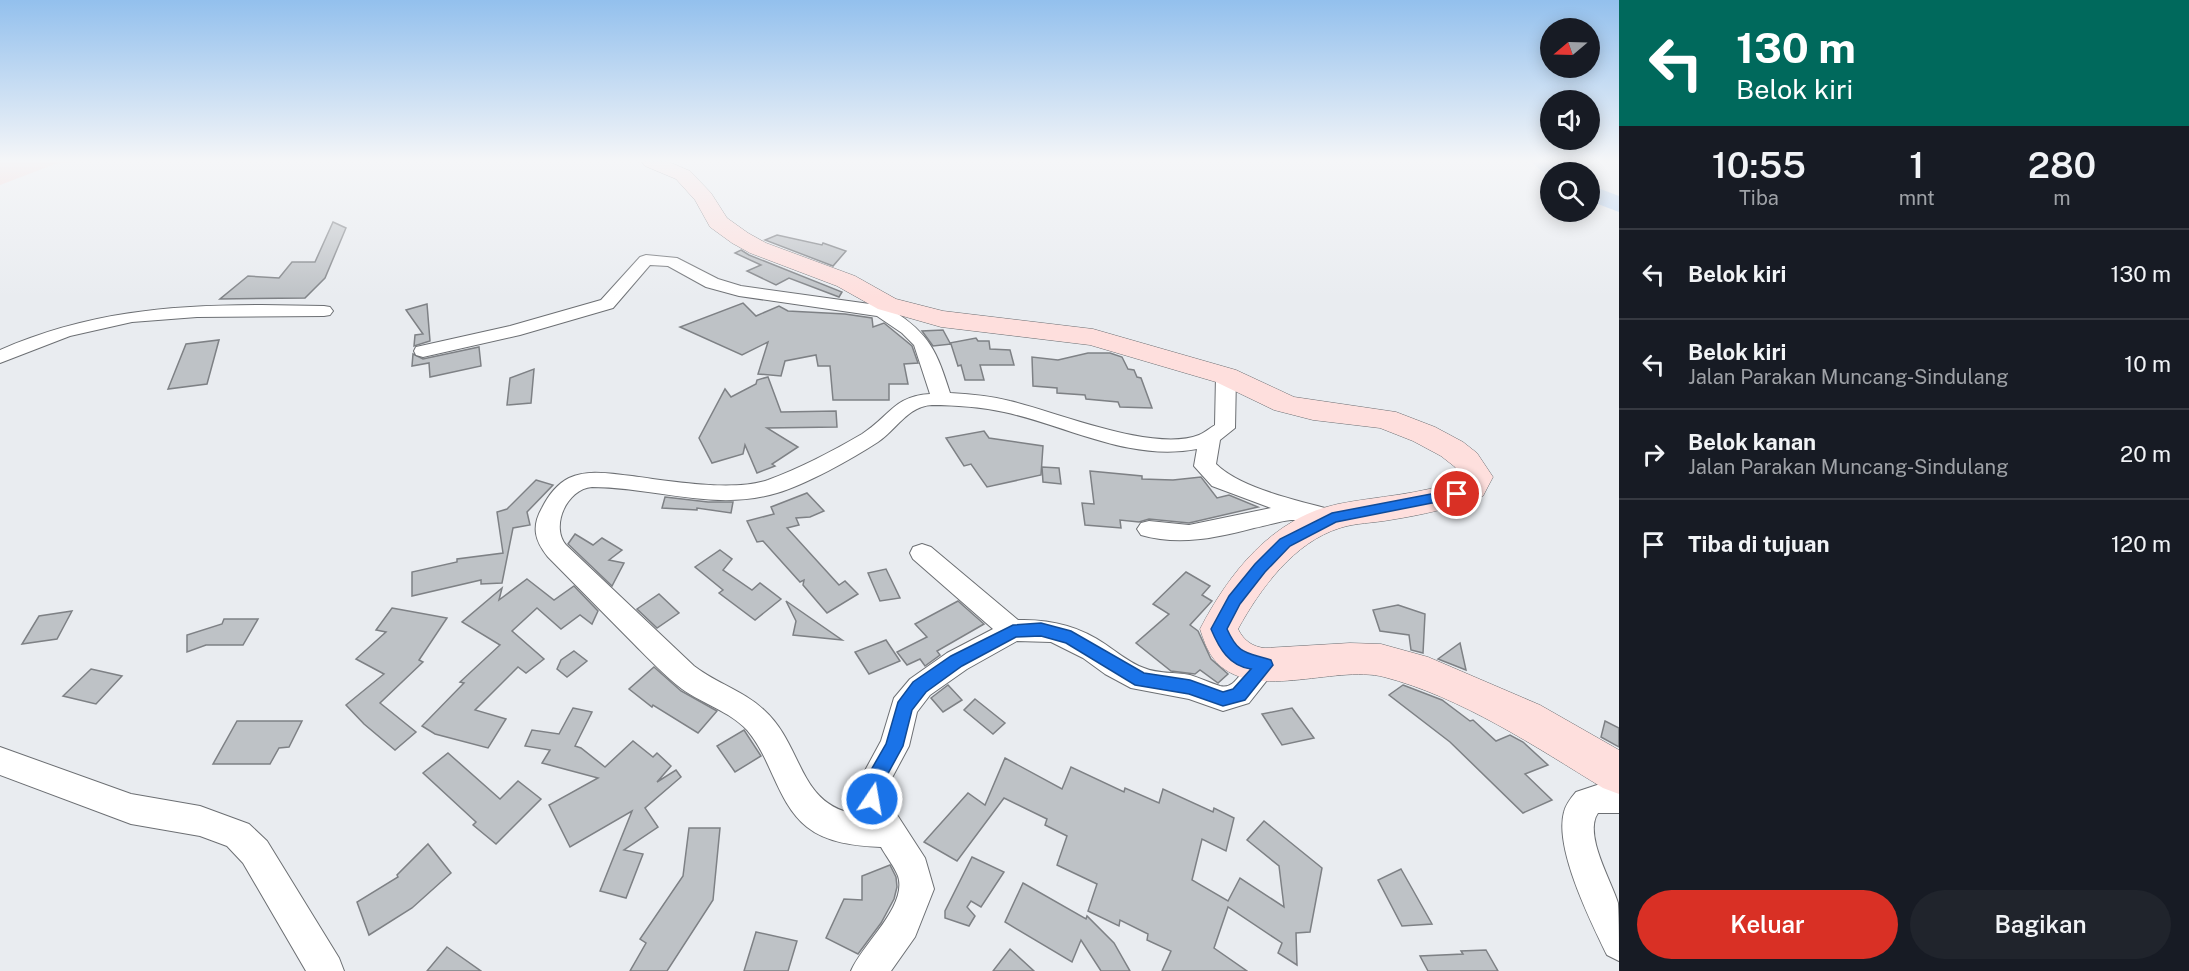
<!DOCTYPE html>
<html lang="id">
<head>
<meta charset="utf-8">
<style>
  body { margin:0; font-family:"Public Sans",sans-serif; background:#20242c; color:#f1f3f6; height:100vh; display:flex; flex-direction:column; font-size:22px; white-space:nowrap }
  * { box-sizing:border-box; margin:0 }
  p { font-size:20px; color:#9ea1a6 }
  .icon { flex:none; width:33px; height:33px; fill:none; stroke:currentColor; stroke-width:2; stroke-linecap:round; stroke-linejoin:round }
  .map { position:relative; flex:1; overflow:hidden }
  .sheet { display:flex; flex-direction:column; background:#171b24; width:570px }
  .sheet>* { flex:none }
  .hud { background:#00695c; color:#fff; overflow:hidden }
  .needle { width:39px; rotate:251deg }
  .controls { position:absolute; left:1540px; top:18px; display:grid; gap:12px }
  .controls a { display:grid; place-items:center; width:60px; height:60px; border-radius:50%; background:#171b24; box-shadow:0 3px 15px #0003; font-size:30px }
  .pin { position:absolute; display:grid; place-items:center; width:51px; height:51px; color:#fff; margin:-26px; border:3px solid #fff; border-radius:50%; box-shadow:0 2px 6px #0007 }
  .me { position:absolute; width:66px; margin:-33px; rotate:12deg; stroke-linejoin:round; filter:drop-shadow(0 0 4px #0008) }
  .turn { display:flex; align-items:center; gap:21px; height:126px; padding:0 18px; font-size:27px }
  .turn .icon { width:78px; height:78px; stroke-width:2.5 }
  .turn b { display:block; font-size:42px; line-height:51px }
  .eta { display:flex; justify-content:space-evenly; align-items:center; height:102px; text-align:center }
  .eta b { font-size:36px; font-weight:600; line-height:42px }
  .button { display:flex; gap:12px; margin-top:auto; padding:12px 18px }
  .button a { flex:1; height:69px; border-radius:36px; background:#d93025; color:#fff; font-size:24px; font-weight:600; line-height:69px; text-align:center }
  .button a+a { background:#20242c; color:#f1f3f6 }
  ul { padding:0; list-style:none }
  li { display:flex; align-items:center; gap:18px; height:90px; padding:0 18px; border-top:2px solid #363941 }
  li div { flex:1 }
  li b { display:block; font-size:22px }
  li em { font-style:normal }
  main { display:flex; flex:1; min-height:0 }
  .map>svg:first-child { display:block }
</style>
</head>
<body>
<main>
<div class="map">
<svg width="1619" height="971" viewBox="0 0 1619 971">
  <rect width="100%" height="100%" fill="#e9ecf0"/>
  <!-- green -->
  <path fill="#f9d0cd" d="M0,162H71L55,164L0,185Z"/>
  <g fill="none" stroke-linecap="round" stroke-linejoin="round">
    <!-- river -->
    <g fill="#b3d1f4" fill-rule="evenodd">
      <path d="M1531,162H1557L1568,172H1551L1549,177Z"/>
      <path d="M1590,185L1619,196V212L1590,201Z"/>
    </g>
  </g>
  <!-- building -->
  <g fill="#bec2c6" stroke="#7e8185" stroke-width="1.5">
    <path d="M333,222L346,228L325,278L305,298L220,299L248,276L279,278L292,262H315Z"/>
    <path d="M777,235L822,245L823,243L846,251L833,266L765,240Z"/>
    <path d="M741,250L749,255L842,292L839,297L789,278L776,285L747,271L761,265L735,253Z"/>
    <path d="M743,303L756,316L779,306L788,311L845,314L872,318L873,327L884,323L912,346L918,363L904,364L908,384H889V400H833L830,366H818L816,355L785,361L781,376L758,374L768,342L742,355L680,327Z"/>
    <path d="M427,304L430,341L414,346L415,335L423,334L406,310Z"/>
    <path d="M943,330L950,343L976,338L978,341H989L990,349L1010,350L1014,365H980L984,380H965L961,365L958,366L951,344L933,346L922,331Z"/>
    <path d="M219,340L207,384L168,389L186,344Z"/>
    <path d="M479,347L481,366L430,377L429,363L412,366L413,354L423,359Z"/>
    <path d="M1088,353H1110L1122,357L1128,369L1134,370L1137,377L1141,378L1152,408L1120,407L1118,402L1086,399L1085,395L1057,393V388L1033,386L1032,357L1058,360Z"/>
    <path d="M534,369L531,403L507,405L510,378Z"/>
    <path d="M768,377L781,412L836,411L837,427L767,428L798,447L772,464L775,466L757,473L745,445L743,454L712,463L699,438L725,389L731,397L756,384L757,380Z"/>
    <path d="M984,431L989,438L1043,446L1041,475L987,487L971,464L964,466L946,438Z"/>
    <path d="M1042,467L1059,468L1061,484L1043,482Z"/>
    <path d="M1090,471L1142,476V479L1173,480L1201,477L1217,498L1229,495L1258,507L1189,523L1149,519L1139,522L1120,520L1121,528L1085,525L1082,503L1094,504Z"/>
    <path d="M536,480L553,485L527,512L530,525L513,528L502,583L481,584V580L412,596V572L457,562V559L503,553L497,512L507,509Z"/>
    <path d="M807,493L824,511L810,517L796,518L799,525L787,528L839,585L845,581L858,594L827,613L803,585L804,580L800,582L763,541L757,542L747,521L774,514L771,507Z"/>
    <path d="M665,497L708,502H733L731,513L697,508V510L662,508Z"/>
    <path d="M575,534L593,545L602,538L622,550L609,560L624,563L612,586L568,544Z"/>
    <path d="M720,550L732,559L723,570L752,590L760,583L781,599L755,620L719,593L723,590L695,567Z"/>
    <path d="M886,569L900,598L880,601L868,573Z"/>
    <path d="M1186,572L1210,586L1202,595L1212,601L1190,625L1198,631L1211,659L1228,674L1218,683L1200,670L1195,674L1171,671L1136,643L1169,614L1153,604Z"/>
    <path d="M527,579L554,600L574,586L598,611L592,624L580,615L561,629L537,608L512,631L544,659L526,673L518,667L475,710L506,719L488,748L435,734L422,726L464,683L460,682L500,645L462,622L502,588L499,600Z"/>
    <path d="M659,594L679,613L657,628L637,609Z"/>
    <path d="M786,601L842,640L793,635L796,621Z"/>
    <path d="M958,601L984,624L937,651L940,655L925,666L920,659L907,665L897,652L927,637L915,624Z"/>
    <path d="M1398,605L1425,614L1423,653L1411,650L1409,635L1380,631L1373,610Z"/>
    <path d="M392,608L447,618L419,660L423,662L380,703L416,732L395,750L364,724L346,705L384,674L356,659L386,632L376,630Z"/>
    <path d="M72,611L57,639L22,644L39,616Z"/>
    <path d="M224,619H258L243,645H206L187,652V635L222,624Z"/>
    <path d="M886,640L900,661L869,674L855,652Z"/>
    <path d="M1460,643L1466,670L1438,659Z"/>
    <path d="M574,651L587,661L567,677L557,669L561,660Z"/>
    <path d="M654,667L681,691L717,711L698,733L653,705L652,707L629,689Z"/>
    <path d="M91,669L122,676L96,704L63,696Z"/>
    <path d="M948,685L962,700L943,712L931,698Z"/>
    <path d="M1403,685L1442,700L1470,721L1473,720L1496,741L1510,735L1523,742L1548,765L1525,774L1552,800L1523,813L1450,742L1389,695Z"/>
    <path d="M975,699L1005,723L993,734L964,710Z"/>
    <path d="M573,708L592,712L575,746L581,748L605,767L633,741L653,757L657,753L671,766L657,782L676,770L681,777L645,808L658,827L624,850L643,854L626,898L600,891L632,811L570,847L549,805L598,778L542,763L550,750L525,746L532,730L559,734Z"/>
    <path d="M1292,708L1314,738L1282,745L1262,714Z"/>
    <path d="M237,721H302L289,747L279,748L270,764H213Z"/>
    <path d="M1605,721L1619,728V747L1601,737Z"/>
    <path d="M744,730L761,756L735,772L717,746Z"/>
    <path d="M448,753L500,799L518,781L541,799L496,844L473,825L476,822L423,773Z"/>
    <path d="M1005,758L1062,789L1071,767L1124,792L1125,788L1159,803L1163,789L1213,812L1214,808L1234,818L1226,851L1202,839L1192,880L1228,901L1240,878L1284,907L1279,866L1247,840L1264,821L1322,868L1310,932L1296,933L1297,965L1278,953L1282,943L1228,907L1214,948L1247,971H1162L1171,951L1147,940L1148,934L1120,920L1119,926L1088,911L1097,884L1057,865L1067,836L1045,825L1047,819L1004,798L957,861L924,842L968,793L985,805Z"/>
    <path d="M689,828H720L713,900L667,971H630L646,943L640,939L683,876Z"/>
    <path d="M428,844L451,873L412,908L369,935L357,902L398,877L397,875Z"/>
    <path d="M972,857L1004,872L981,907L971,901L967,907L975,916L969,926L945,918V911Z"/>
    <path d="M890,865L896,877L897,887L894,899L881,923L858,954L826,938L844,899L862,900V876Z"/>
    <path d="M1401,869L1432,924L1402,926L1378,880Z"/>
    <path d="M1023,883L1086,919L1087,916L1114,943L1130,971H1101L1081,940L1072,962L1005,922Z"/>
    <path d="M756,932L797,941L788,971H744Z"/>
    <path d="M447,947L481,971H427Z"/>
    <path d="M1010,949L1034,971H993Z"/>
    <path d="M1486,950L1498,971H1428L1420,956L1463,954L1461,951Z"/>
  </g>
  <g fill="none" stroke-linecap="round" stroke-linejoin="round">
    <!-- street casing -->
    <g stroke="#6c6f73" stroke-width="2">
      <g id="street">
        <path d="M646,255L677,258L718,279L741,286L877,305L881,300H893L896,304L892,310C930,334 937,352 950,393C970,394 991,396 1010,401C1057,412 1154,453 1199,435C1204,433 1210,428 1215,425L1216,376L1219,372H1233L1236,376L1235,428L1220,440L1216,464C1242,490 1305,502 1340,512L1344,518L1340,524C1324,528 1307,519 1291,520C1279,521 1266,526 1254,528C1216,538 1179,546 1141,535L1137,529L1141,523L1149,521L1189,525L1271,508L1212,486L1194,466L1197,449C1130,462 1068,426 1004,412C981,407 955,405 932,405C908,406 896,430 878,442C852,459 805,485 777,493C715,512 654,487 592,487C567,489 550,526 566,545L694,666C716,683 744,691 764,710C805,747 797,809 863,815L855,789L881,741L894,698L910,679L947,653L993,629L913,559L910,553L913,547L922,544L931,547L1018,620C1050,619 1079,626 1105,644C1118,653 1130,663 1144,668C1158,674 1175,672 1190,675C1200,678 1210,683 1220,686C1242,692 1244,647 1275,657L1279,665L1249,703L1223,711L1189,699L1131,688L1105,674L1083,658L1051,642L1017,641L967,669L930,695L917,712L909,746L886,789L892,807L925,858L934,889L915,937L891,971H851C862,944 908,906 898,876C894,866 886,856 881,847C856,846 827,843 807,827C777,803 772,759 747,730C729,711 703,704 682,689C665,676 650,660 635,645C606,616 577,586 548,557C535,541 531,527 542,508C548,496 557,484 569,478C589,469 611,474 632,476C669,481 733,492 768,480C800,468 833,451 862,434C890,416 894,396 930,394L914,345L902,333L877,316L739,296L706,287L668,266L650,265L613,308L520,335L423,357L416,355L414,351L416,347L510,326L601,300L640,257Z"/>
        <path d="M262,305L324,306L330,307L333,311L330,315L324,316L197,317L132,322L70,336L0,363V350C87,312 169,305 262,305Z"/>
        <path d="M0,747L131,794L200,806L249,824L267,841L339,958L344,971H306L243,863L227,846L200,836L131,824L0,775Z"/>
        <path d="M1603,783H1619V813H1598C1583,834 1612,882 1618,903C1619,920 1619,943 1619,961L1607,955C1591,922 1554,848 1564,812C1566,804 1571,798 1576,792Z"/>
      </g>
    </g>
    <!-- secondary casing -->
    <g stroke="#6c6f73" stroke-width="1">
      <path id="secondary" d="M642,162H669L690,171L711,193L727,218L748,233L766,243L855,276L896,299L943,311L1093,329L1236,370L1294,397L1396,412L1435,427L1463,442L1477,453L1493,477L1483,496C1453,508 1422,515 1390,520C1374,523 1355,523 1340,528C1294,542 1260,589 1238,629C1244,641 1253,647 1265,648L1350,643L1381,644L1428,657L1540,705L1619,750V794L1603,788C1536,747 1461,697 1384,677C1334,664 1249,705 1213,658C1207,650 1203,638 1200,629C1229,573 1272,518 1338,504C1378,496 1420,495 1459,480L1461,477L1455,467L1441,456L1413,441L1380,428L1313,420L1274,410L1216,382L1090,345L941,327L878,309L837,286L750,253L732,243L710,227L695,200L676,179L645,166Z"/>
    </g>
    <!-- street -->
    <use href="#street" fill="#fff" fill-rule="evenodd"/>
    <!-- secondary -->
    <use href="#secondary" fill="#fedfdd" fill-rule="evenodd"/>
  </g>
  <!-- sky -->
  <linearGradient id="sky" x2="0" y2="1"><stop stop-color="#93c0ed"/><stop offset="0.54" stop-color="#f5f6f8"/><stop offset="1" stop-color="#f5f6f8" stop-opacity="0"/></linearGradient>
  <rect width="1619" height="298" fill="url(#sky)"/>
  <!-- route -->
  <path fill="#1a73e8" stroke="#114b97" stroke-width="1.5" d="M1457,489L1462,491L1464,494L1462,497L1336,522L1290,546L1265,572L1240,604L1227,629C1239,656 1247,652 1271,660L1273,665L1245,700L1223,706L1189,694L1135,685L1066,643L1041,636L1016,637L962,666L926,692L912,710L903,746L879,790L882,799L879,805L872,808L866,805L860,789L886,744L898,702L913,682L951,656L1013,625L1041,623L1071,631L1144,673L1190,680L1223,692L1233,689L1251,669C1229,666 1219,648 1211,629L1229,596L1255,564L1280,539L1332,513Z"/>
</svg>
<div class="controls">
<a><svg class="needle" viewBox="-14 -14 28 28"><path d="M0-13l5 13h-10z" fill="#e53935"/><path d="M0 13l5-13h-10z" fill="#9ea1a6"/></svg></a>
<a><svg class="icon" aria-label="sound" viewBox="0 0 24 24"><path d="M4 9h4l5-4v14l-5-4H4zM17 9q2 3 0 6"/></svg></a>
<a><svg class="icon" aria-label="search" viewBox="0 0 24 24"><circle cx="10" cy="10" r="6"/><path d="M15 15l6 6"/></svg></a>
</div>
<div class="pin" style="left:1457px;top:494px;background:#d93025"><svg class="icon" aria-label="arrive" viewBox="0 0 24 24"><path d="M6 21V4h12l-3 4 3 4H6"/></svg></div>
<svg class="me" style="left:872px;top:799px" viewBox="-20 -20 40 40"><circle r="17" fill="#1a73e8" stroke="#fff" stroke-width="3"/><path d="M0-11L8 9 0 5-8 9z" fill="#fff"/></svg>
</div>
<section class="sheet">
<div class="hud">
<div class="turn"><svg class="icon" aria-label="left" viewBox="0 0 24 24"><path d="M17 20v-9H6M10 6l-5 5 5 5"/></svg><div><b>130 m</b>Belok kiri</div></div>
</div>
<div class="eta">
<div><b>10:55</b><p>Tiba</p></div>
<div><b>1</b><p>mnt</p></div>
<div><b>280</b><p>m</p></div>
</div>
<ul>
<li><svg class="icon" aria-label="left" viewBox="0 0 24 24"><path d="M17 20v-9H6M10 6l-5 5 5 5"/></svg><div><b>Belok kiri</b></div><em>130 m</em></li>
<li><svg class="icon" aria-label="left" viewBox="0 0 24 24"><path d="M17 20v-9H6M10 6l-5 5 5 5"/></svg><div><b>Belok kiri</b><p>Jalan Parakan Muncang-Sindulang</p></div><em>10 m</em></li>
<li><svg class="icon" aria-label="right" viewBox="0 0 24 24"><path d="M7 20v-9h11M14 6l5 5-5 5"/></svg><div><b>Belok kanan</b><p>Jalan Parakan Muncang-Sindulang</p></div><em>20 m</em></li>
<li><svg class="icon" aria-label="arrive" viewBox="0 0 24 24"><path d="M6 21V4h12l-3 4 3 4H6"/></svg><div><b>Tiba di tujuan</b></div><em>120 m</em></li>
</ul>
<div class="button"><a>Keluar</a><a>Bagikan</a></div>
</section>
</main>
</body>
</html>
